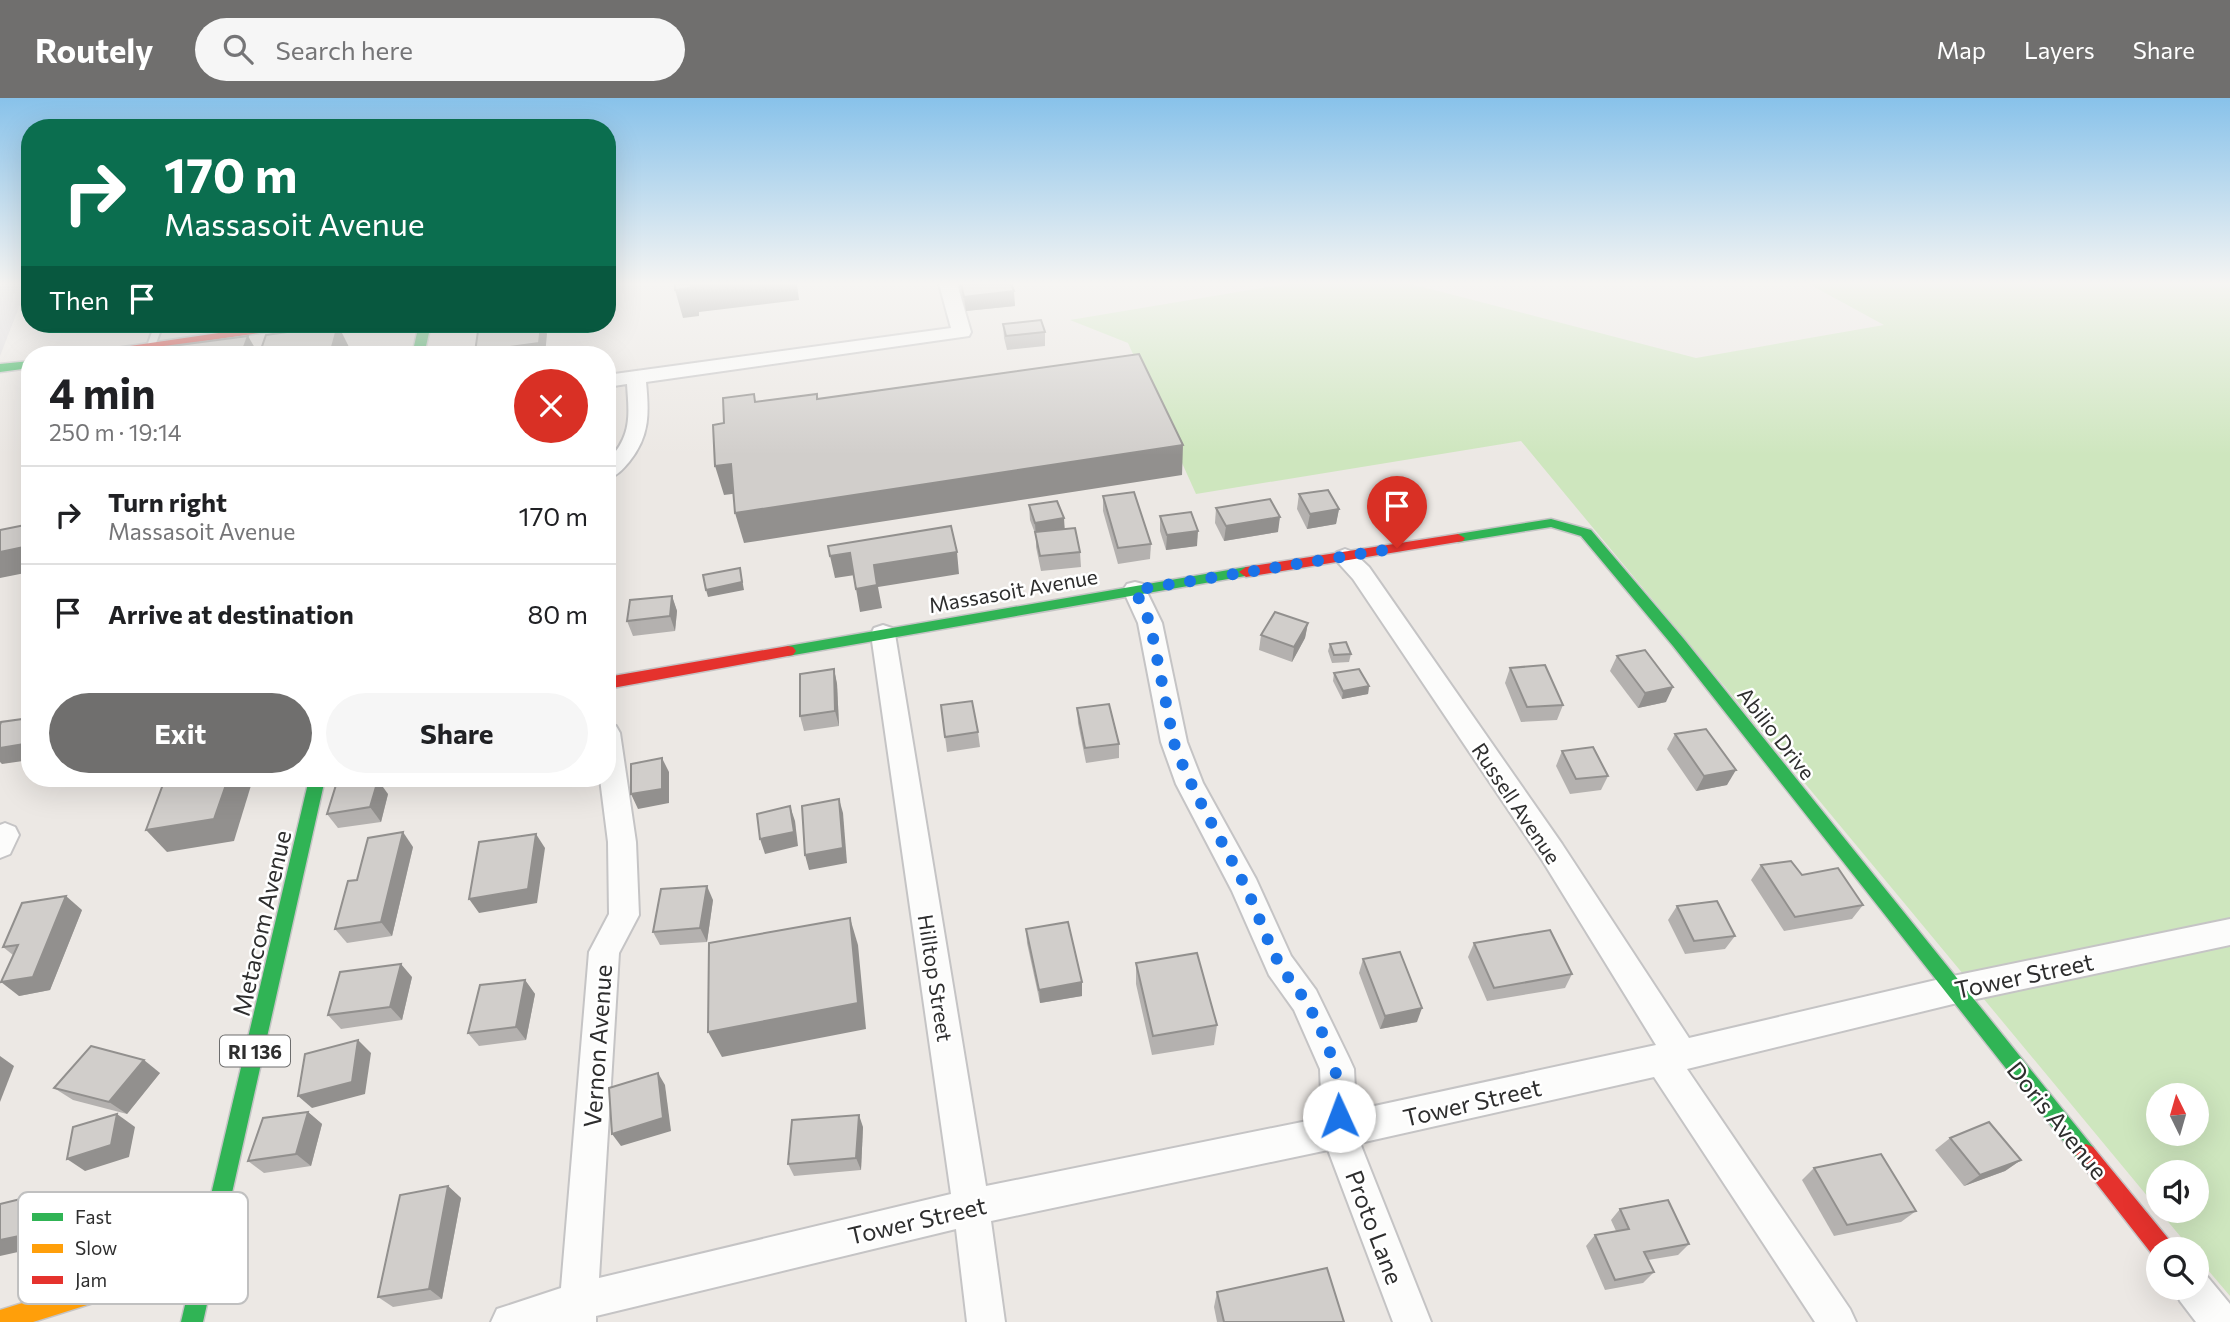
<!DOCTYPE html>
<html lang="en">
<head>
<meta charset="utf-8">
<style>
  body { margin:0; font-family:Commissioner,sans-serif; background:#f6f6f6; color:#202124; height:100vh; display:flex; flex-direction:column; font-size:26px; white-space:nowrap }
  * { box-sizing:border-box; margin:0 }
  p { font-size:23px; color:#757577 }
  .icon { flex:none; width:38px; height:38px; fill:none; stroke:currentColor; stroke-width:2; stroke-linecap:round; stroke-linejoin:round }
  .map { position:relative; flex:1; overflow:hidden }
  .drawer { position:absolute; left:21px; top:248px; width:595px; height:441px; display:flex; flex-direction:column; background:#fff; border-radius:28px; box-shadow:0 7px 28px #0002 }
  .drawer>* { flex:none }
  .top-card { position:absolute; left:21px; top:21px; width:595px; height:214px; border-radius:28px; box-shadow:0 7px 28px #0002; background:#0b6e4f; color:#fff; overflow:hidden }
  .needle { width:46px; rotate:355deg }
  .buttons { position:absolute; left:2146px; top:985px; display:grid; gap:14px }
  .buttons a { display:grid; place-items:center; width:63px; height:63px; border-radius:50%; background:#fff; box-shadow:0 7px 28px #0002; font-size:35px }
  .pin { position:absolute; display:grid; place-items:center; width:60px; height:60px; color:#fff; margin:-72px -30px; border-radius:50% 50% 50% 0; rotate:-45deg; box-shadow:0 0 7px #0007 }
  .pin .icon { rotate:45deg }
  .me { position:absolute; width:77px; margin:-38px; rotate:358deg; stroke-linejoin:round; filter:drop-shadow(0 0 5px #0008) }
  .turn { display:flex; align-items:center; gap:24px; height:147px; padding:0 28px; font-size:32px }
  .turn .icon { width:91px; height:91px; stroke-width:2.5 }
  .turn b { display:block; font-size:49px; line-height:60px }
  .then { display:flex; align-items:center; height:66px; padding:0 28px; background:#0003; gap:14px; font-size:26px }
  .round { display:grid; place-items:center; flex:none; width:74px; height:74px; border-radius:37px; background:#f6f6f6 }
  .overview { display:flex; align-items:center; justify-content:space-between; height:119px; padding:0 28px }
  h1 { font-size:42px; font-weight:700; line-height:52px }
  .action { display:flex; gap:14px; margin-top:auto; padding:14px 28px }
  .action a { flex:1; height:80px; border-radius:42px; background:#706f6e; color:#fff; font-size:28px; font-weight:700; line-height:80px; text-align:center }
  .action a+a { background:#f6f6f6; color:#202124 }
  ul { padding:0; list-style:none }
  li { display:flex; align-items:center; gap:21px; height:98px; padding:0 28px; border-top:2px solid #e0e0e0 }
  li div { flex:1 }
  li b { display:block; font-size:26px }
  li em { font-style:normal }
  header { display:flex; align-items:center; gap:42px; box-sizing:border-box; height:98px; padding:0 35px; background:#706f6e; color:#fff }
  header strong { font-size:33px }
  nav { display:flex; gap:38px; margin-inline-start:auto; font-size:24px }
  .search { width:490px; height:63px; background:#f6f6f6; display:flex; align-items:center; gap:18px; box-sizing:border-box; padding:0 24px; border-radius:38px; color:#757577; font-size:26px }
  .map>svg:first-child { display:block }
</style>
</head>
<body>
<header>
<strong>Routely</strong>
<div class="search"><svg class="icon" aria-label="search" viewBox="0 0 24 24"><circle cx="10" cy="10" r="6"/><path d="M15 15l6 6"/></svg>Search here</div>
<nav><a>Map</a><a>Layers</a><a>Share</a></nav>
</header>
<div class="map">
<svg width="2230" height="1224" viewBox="0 0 2230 1224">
  <rect width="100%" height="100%" fill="#ece8e4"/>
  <!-- industrial -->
  <path fill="#dcd9db" d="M0,186H28L0,258Z"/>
  <!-- green -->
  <path fill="#cee6be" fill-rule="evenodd" d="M1286,186H1411L1696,260L1884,227L1809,186H2230V1198L2196,1158V1152L2191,1151L2159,1113H2196V1074H2158V1111L1521,343L1196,396L1128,245L1070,222ZM2158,998H2196V1036H2158Z"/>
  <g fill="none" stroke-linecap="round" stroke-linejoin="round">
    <!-- lane casing -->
    <g stroke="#c5c4c5" stroke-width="4">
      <path id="lane" d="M155,226H163L155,248L151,251L147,248Z"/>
    </g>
    <!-- street casing -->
    <g stroke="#c5c4c5" stroke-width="4">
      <g id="street">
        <path d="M939,186H957L971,234L969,238L646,284C649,315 650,338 629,364C623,371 617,378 607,381C607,355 614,361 623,341C631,324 628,304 627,286L607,289V277L951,230Z"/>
        <path d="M1345,451L1353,454L1369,469L1562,746L1689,940L1953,878L2230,821V847L1953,906L1687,971L1850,1211L1856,1224H1815L1654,979L1360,1045L1431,1224H1393L1328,1052L991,1123L1005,1224H967L956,1131L596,1218V1224H491L497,1211L561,1190L589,854L609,816L608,744L600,681H607V625L616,628L620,635L636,744L639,817L619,855L599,1180L951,1096L871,536L874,530L883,527L892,530L895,536L986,1088L1322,1020L1320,971L1294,912L1269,877L1232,793L1176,686L1161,644L1138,525L1123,492L1127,486L1135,484L1143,486L1162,525L1187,644L1203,685L1256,781L1291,858L1316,892L1349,960L1354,971L1356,1012L1656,947L1542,762L1353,481L1333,459L1337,454Z"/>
        <path d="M5,725L15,729L19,737L10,756L0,760V727Z"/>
        <path d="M2196,1173L2206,1177L2230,1206V1224H2196L2180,1203L2174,1190H2196Z"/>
      </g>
    </g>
    <!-- fast casing -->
    <g stroke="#c5c4c5" stroke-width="3">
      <g id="fast">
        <path d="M419,226H431L424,257H412Z"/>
        <path d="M30,263V270L0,274V266Z"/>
        <path d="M1551,421L1591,432L1683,540L2093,1049L2096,1056L2093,1063L2086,1066L2079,1063L1673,548L1581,438L1551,429L1458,444L1451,440L1458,436Z"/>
        <path d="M1246,469L1251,471L1253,474L1251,477L788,558L780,553L788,548Z"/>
        <path d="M309,681H325L203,1224H181Z"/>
      </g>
    </g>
    <!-- slow casing -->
    <g stroke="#c5c4c5" stroke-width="3">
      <path id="slow" d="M208,1147L216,1150L219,1158L216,1166L208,1169L33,1224H0V1212Z"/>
    </g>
    <!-- jam casing -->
    <g stroke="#c5c4c5" stroke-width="3">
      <g id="jam">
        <path d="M279,226H306L300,229L111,257H83L89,254Z"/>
        <path d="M1458,436L1465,440L1463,443L1246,479L1239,474L1246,469Z"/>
        <path d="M788,548L793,549L796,553L793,557L607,591V579Z"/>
        <path d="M2086,1046L2093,1049L2171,1144L2174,1152H2158V1161L2155,1160L2079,1063L2076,1056L2079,1049Z"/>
      </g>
    </g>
    <!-- lane -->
    <use href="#lane" fill="#fcfcfb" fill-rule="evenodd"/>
    <!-- street -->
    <use href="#street" fill="#fcfcfb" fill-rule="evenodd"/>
    <!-- fast -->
    <use href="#fast" fill="#30b455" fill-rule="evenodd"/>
    <!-- slow -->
    <use href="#slow" fill="#ff9f0a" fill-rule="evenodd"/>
    <!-- jam -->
    <use href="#jam" fill="#e5322d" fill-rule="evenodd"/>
  </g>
  <!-- wall -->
  <g fill="#b4b1af">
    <path d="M959,186H1011L1015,208L966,213L960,194Z"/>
    <path d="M1003,226L1045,234V248L1007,252L1004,240Z"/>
    <path d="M1299,396L1339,411L1336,426L1307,431L1297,411Z"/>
    <path d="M1103,398L1151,446L1150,461L1118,466L1103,413Z"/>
    <path d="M1029,407L1064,431L1080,454L1081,469L1041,473L1036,449V438L1030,422Z"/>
    <path d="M1216,410L1278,434L1224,443L1215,425Z"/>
    <path d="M1160,418L1197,448L1166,452L1160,433Z"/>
    <path d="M672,498L677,513L675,533L633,538L627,523Z"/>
    <path d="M1308,525L1305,540L1292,564L1259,552L1261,537Z"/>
    <path d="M1330,546L1351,556L1349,564L1332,565L1328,553Z"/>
    <path d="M1617,558L1666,604L1638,610L1610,573Z"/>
    <path d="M1510,570L1563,607L1557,622L1521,624L1505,585Z"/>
    <path d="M834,571L837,586L839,628L804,633L800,618Z"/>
    <path d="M1334,575L1369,588L1368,596L1342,601L1333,583Z"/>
    <path d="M941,607L978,634L980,649L947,654Z"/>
    <path d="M1077,610L1119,646V660L1086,665L1078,625Z"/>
    <path d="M1675,636L1727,687L1696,693L1667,651Z"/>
    <path d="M1562,653L1608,678L1601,692L1570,696L1556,668Z"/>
    <path d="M388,696L381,724L338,730L327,716Z"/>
    <path d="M413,749L392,838L347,845L335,831L357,782Z"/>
    <path d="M1761,767L1802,777L1863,807L1852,821L1784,833L1751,782Z"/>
    <path d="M713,802L707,844L660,847L653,834Z"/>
    <path d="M1677,808L1735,838L1725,851L1685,856L1668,822Z"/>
    <path d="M82,812L50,892L19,898L13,857L3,849Z"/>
    <path d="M1026,831L1082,898L1040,905L1027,845Z"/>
    <path d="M1474,845L1572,876L1565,890L1487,903L1468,859Z"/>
    <path d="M1363,861L1417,924L1380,931L1359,875Z"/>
    <path d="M1136,865L1217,927L1214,947L1152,957L1136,886Z"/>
    <path d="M412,879L402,922L341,931L328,917Z"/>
    <path d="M525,882L535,896L526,942L479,948L468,935Z"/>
    <path d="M160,975L127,1016L73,1002L54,990Z"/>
    <path d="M308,1014L322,1026L311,1068L264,1075L248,1063Z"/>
    <path d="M863,1029L861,1072L794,1078L788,1066Z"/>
    <path d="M1950,1040L2021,1062L2005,1073L1964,1088L1935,1052Z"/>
    <path d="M1814,1070L1916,1113L1901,1124L1834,1138L1802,1082Z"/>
    <path d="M448,1088L461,1100L442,1201L393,1209L378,1199Z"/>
    <path d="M1620,1111L1689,1146L1678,1157L1648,1162L1654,1174L1643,1185L1605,1192L1586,1148L1595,1137L1616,1133L1611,1122Z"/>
    <path d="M1217,1194L1344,1224H1217L1214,1209Z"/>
  </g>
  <!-- shaded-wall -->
  <g fill="#92908e">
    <path d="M691,186H797L799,202L699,214V218L683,220L675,192Z"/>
    <path d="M1014,193L1015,208L966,213L964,199Z"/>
    <path d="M541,226H543L547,236L545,257H476L475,254Z"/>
    <path d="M338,227L349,249L347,257H274Z"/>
    <path d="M248,238L259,257H241Z"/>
    <path d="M1183,347L1182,377L744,445L735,415Z"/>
    <path d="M731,366L740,395L724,397L715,368Z"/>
    <path d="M1339,411L1336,426L1307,431L1310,416Z"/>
    <path d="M1280,419L1278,434L1224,443L1226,428Z"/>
    <path d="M1064,420L1065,435L1036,440L1035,425Z"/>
    <path d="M1198,433L1197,448L1166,452L1167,437Z"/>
    <path d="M28,448L30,450V474L0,480V454Z"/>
    <path d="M957,454L959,476L878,489L882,510L860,514L856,491L874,467Z"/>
    <path d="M850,455L855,477L835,480L830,458Z"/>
    <path d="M740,470L744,492L708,499L706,492Z"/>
    <path d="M672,498L677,513L675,533L670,518Z"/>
    <path d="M1308,525L1305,540L1292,564L1294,549Z"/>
    <path d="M834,571L837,586L839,628L835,613Z"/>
    <path d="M1369,588L1368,596L1342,601L1343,593Z"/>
    <path d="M1673,589L1666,604L1638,610L1645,595Z"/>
    <path d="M30,645V662L2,666L0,664V650Z"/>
    <path d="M662,660L669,674V705L638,711L631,696Z"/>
    <path d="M1736,672L1727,687L1696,693L1704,678Z"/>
    <path d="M228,681H253L234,743L167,754L146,732Z"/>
    <path d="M348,681H374L351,684Z"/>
    <path d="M378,682L388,696L381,724L370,709Z"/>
    <path d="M839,701L843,715L847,765L809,772L805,757Z"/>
    <path d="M790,708L795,723L798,748L765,756L760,741Z"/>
    <path d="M403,734L413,749L392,838L381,824Z"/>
    <path d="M536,736L545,750L537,805L479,815L469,801Z"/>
    <path d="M707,788L713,802L707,844L700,830Z"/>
    <path d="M66,798L82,812L50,892L19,898L1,884Z"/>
    <path d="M850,820L858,847L866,931L722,959L708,934Z"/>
    <path d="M401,866L412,879L402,922L390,909Z"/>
    <path d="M525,882L535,896L526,942L516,929Z"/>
    <path d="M1082,884V898L1040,905L1039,892Z"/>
    <path d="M1422,910L1417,924L1380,931L1385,918Z"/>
    <path d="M358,942L371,955L365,996L312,1010L298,998Z"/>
    <path d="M0,958L14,968L0,1004Z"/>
    <path d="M144,962L160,975L127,1016L109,1004Z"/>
    <path d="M658,975L665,987L671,1033L621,1048L612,1036Z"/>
    <path d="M308,1014L322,1026L311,1068L296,1056Z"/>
    <path d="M117,1016L135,1029L129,1059L85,1073L67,1061Z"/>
    <path d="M859,1017L863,1029L861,1072L856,1060Z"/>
    <path d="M2021,1062L2005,1073L1964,1088L1980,1077Z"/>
    <path d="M448,1088L461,1100L442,1201L429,1191Z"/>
    <path d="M37,1097L57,1108L45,1148L0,1158V1142Z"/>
  </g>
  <!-- building -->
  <g fill="#d1cecb" stroke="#92908e" stroke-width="2">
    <path d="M675,186H691V190L675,192Z"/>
    <path d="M961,186H1011L1014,193L964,199Z"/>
    <path d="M1041,222L1045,234L1006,238L1003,226Z"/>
    <path d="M519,226H541L539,245L475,254L478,233Z"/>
    <path d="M338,227L332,249L274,257H259L266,237Z"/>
    <path d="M248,238L241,257H117L118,255Z"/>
    <path d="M1139,256L1183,347L735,415L731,366L715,368L713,327L724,325L723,300L754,296L755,304L817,296V301Z"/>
    <path d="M1328,392L1339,411L1310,416L1299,396Z"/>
    <path d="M1134,394L1151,446L1118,450L1103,398Z"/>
    <path d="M1270,401L1280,419L1226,428L1216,410Z"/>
    <path d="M1057,403L1064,420L1035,425L1029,407Z"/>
    <path d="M1191,414L1198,433L1167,437L1160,418Z"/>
    <path d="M30,426V461L23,462L28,448L0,454V432Z"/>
    <path d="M951,428L957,454L874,467L877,487L856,491L850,455L830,458L828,448Z"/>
    <path d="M1075,430L1080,454L1040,458L1035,434Z"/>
    <path d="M740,470L742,484L706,492L703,477Z"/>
    <path d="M672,498L670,518L627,523L630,502Z"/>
    <path d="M1275,514L1308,525L1294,549L1261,537Z"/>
    <path d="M1346,544L1351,556L1334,557L1330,546Z"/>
    <path d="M1645,552L1673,589L1645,595L1617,558Z"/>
    <path d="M1545,567L1563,607L1527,609L1510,570Z"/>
    <path d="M834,571L835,613L800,618V576Z"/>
    <path d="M1359,571L1369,588L1343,593L1334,575Z"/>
    <path d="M972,603L978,634L945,639L941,607Z"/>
    <path d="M1109,606L1119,646L1085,650L1077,610Z"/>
    <path d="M30,620V645L0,650V627L1,624Z"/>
    <path d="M1706,631L1736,672L1704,678L1675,636Z"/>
    <path d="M1593,649L1608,678L1576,681L1562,653Z"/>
    <path d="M662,660V691L631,696V666Z"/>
    <path d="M165,681H228L214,721L146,732Z"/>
    <path d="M378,682L370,709L327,716L336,687Z"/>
    <path d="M839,701L843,750L805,757L802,708Z"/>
    <path d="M790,708L794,734L760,741L757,716Z"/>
    <path d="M403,734L381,824L335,831L348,783L357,782L368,740Z"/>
    <path d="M536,736L528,791L469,801L479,744Z"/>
    <path d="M1791,763L1802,777L1838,770L1863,807L1795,819L1761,767Z"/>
    <path d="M707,788L700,830L653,834L661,791Z"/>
    <path d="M66,798L33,879L1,884L18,847L3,849L22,805Z"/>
    <path d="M1717,803L1735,838L1694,843L1677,808Z"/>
    <path d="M850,820L858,905L708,934L709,845Z"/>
    <path d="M1068,824L1082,884L1039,892L1026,831Z"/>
    <path d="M1550,832L1572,876L1494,890L1474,845Z"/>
    <path d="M1400,854L1422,910L1385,918L1363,861Z"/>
    <path d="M1197,855L1217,927L1153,938L1136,865Z"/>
    <path d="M401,866L390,909L328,917L340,874Z"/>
    <path d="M525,882L516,929L468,935L480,887Z"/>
    <path d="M358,942L352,984L298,998L305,956Z"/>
    <path d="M91,948L144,962L109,1004L54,990Z"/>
    <path d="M658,975L663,1020L612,1036L609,990Z"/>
    <path d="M308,1014L296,1056L248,1063L263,1020Z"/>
    <path d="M117,1016L111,1047L67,1061L73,1029Z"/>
    <path d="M859,1017L856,1060L788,1066L792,1022Z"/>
    <path d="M1989,1024L2021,1062L1980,1077L1950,1040Z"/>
    <path d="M1881,1056L1916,1113L1847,1127L1814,1070Z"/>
    <path d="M448,1088L429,1191L378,1199L400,1097Z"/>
    <path d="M37,1097L24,1137L0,1142V1106Z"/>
    <path d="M1668,1102L1689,1146L1644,1154L1654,1174L1615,1182L1595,1137L1629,1131L1620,1111Z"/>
    <path d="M1327,1170L1344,1224H1224L1217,1194Z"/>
  </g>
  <!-- sky -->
  <linearGradient id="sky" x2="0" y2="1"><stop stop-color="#88c2ea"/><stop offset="0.52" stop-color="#f6f5f3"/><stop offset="1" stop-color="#f6f5f3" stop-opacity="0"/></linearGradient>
  <rect width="2230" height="357" fill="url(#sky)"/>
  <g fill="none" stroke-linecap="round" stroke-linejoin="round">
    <!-- route -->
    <path stroke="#1a73e8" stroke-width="12" stroke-dasharray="0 21.6" d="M1339,1018C1342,976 1326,937 1305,902C1297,890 1287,879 1280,867C1266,842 1258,814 1245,788C1221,740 1192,695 1174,645L1150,525L1135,492L1397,450"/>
  </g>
  <g text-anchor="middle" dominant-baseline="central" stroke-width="5" stroke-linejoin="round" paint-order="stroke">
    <!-- shield labels -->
    <rect fill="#fff" stroke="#6d6d6d" stroke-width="2" x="220" y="937.5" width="70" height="31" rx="5"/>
    <g font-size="19" font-weight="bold" fill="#2e2e2e">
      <text x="255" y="953">RI 136</text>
    </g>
    <!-- street labels -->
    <g font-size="21" fill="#2e2e2e" stroke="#fff">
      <text transform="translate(1013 492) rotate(-10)">Massasoit Avenue</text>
      <text transform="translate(1777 635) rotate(52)">Abilio Drive</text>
      <text transform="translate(1517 705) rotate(56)">Russell Avenue</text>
      <text transform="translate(936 880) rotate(81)">Hilltop Street</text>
    </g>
    <!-- near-street labels -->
    <g font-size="24" fill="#2e2e2e" stroke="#fff">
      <text transform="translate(261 825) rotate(-77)">Metacom Avenue</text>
      <text transform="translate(2024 877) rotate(-12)">Tower Street</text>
      <text transform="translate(597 948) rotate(-86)">Vernon Avenue</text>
      <text transform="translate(1472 1004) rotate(-13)">Tower Street</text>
      <text transform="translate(2058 1022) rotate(51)">Doris Avenue</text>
      <text transform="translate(917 1122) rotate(-13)">Tower Street</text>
      <text transform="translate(1375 1129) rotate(69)">Proto Lane</text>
    </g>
  </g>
  <!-- legend -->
  <rect x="18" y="1094" width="230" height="112" rx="10" fill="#fff" stroke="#c0c0c0" stroke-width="2"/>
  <rect x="32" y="1115" width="31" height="8" fill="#30b455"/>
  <rect x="32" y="1146" width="31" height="9" fill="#ff9f0a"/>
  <rect x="32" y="1178" width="31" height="8" fill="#e5322d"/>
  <g font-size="19" fill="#2e2e2e">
    <text x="75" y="1126">Fast</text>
    <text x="75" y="1157">Slow</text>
    <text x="75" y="1189">Jam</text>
  </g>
</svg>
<div class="buttons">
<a><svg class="needle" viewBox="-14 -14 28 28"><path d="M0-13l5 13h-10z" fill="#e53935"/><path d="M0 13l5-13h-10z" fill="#757577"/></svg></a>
<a><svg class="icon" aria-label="sound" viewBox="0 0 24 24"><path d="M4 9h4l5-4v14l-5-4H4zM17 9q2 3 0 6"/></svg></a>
<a><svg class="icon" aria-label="search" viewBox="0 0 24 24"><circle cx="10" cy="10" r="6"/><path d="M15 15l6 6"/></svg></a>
</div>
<div class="pin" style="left:1397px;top:450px;background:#d93025"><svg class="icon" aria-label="arrive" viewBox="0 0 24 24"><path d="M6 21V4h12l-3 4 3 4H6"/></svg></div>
<svg class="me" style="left:1339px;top:1018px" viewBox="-20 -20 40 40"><circle r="19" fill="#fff"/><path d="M0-13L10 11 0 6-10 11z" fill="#1a73e8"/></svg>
<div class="top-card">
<div class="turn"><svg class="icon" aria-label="right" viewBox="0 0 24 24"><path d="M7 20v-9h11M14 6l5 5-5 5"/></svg><div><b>170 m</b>Massasoit Avenue</div></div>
<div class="then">Then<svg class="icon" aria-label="arrive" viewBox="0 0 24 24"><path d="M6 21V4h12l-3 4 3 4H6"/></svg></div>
</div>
<section class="drawer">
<div class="overview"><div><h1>4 min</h1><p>250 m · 19:14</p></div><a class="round" style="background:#d93025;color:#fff"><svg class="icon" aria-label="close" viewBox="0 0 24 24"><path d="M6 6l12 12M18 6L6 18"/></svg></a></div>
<ul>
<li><svg class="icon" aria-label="right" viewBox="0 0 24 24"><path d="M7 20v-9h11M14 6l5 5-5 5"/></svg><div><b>Turn right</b><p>Massasoit Avenue</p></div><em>170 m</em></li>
<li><svg class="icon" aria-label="arrive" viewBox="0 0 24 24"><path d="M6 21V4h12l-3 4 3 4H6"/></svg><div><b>Arrive at destination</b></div><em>80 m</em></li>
</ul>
<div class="action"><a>Exit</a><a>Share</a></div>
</section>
</div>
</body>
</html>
